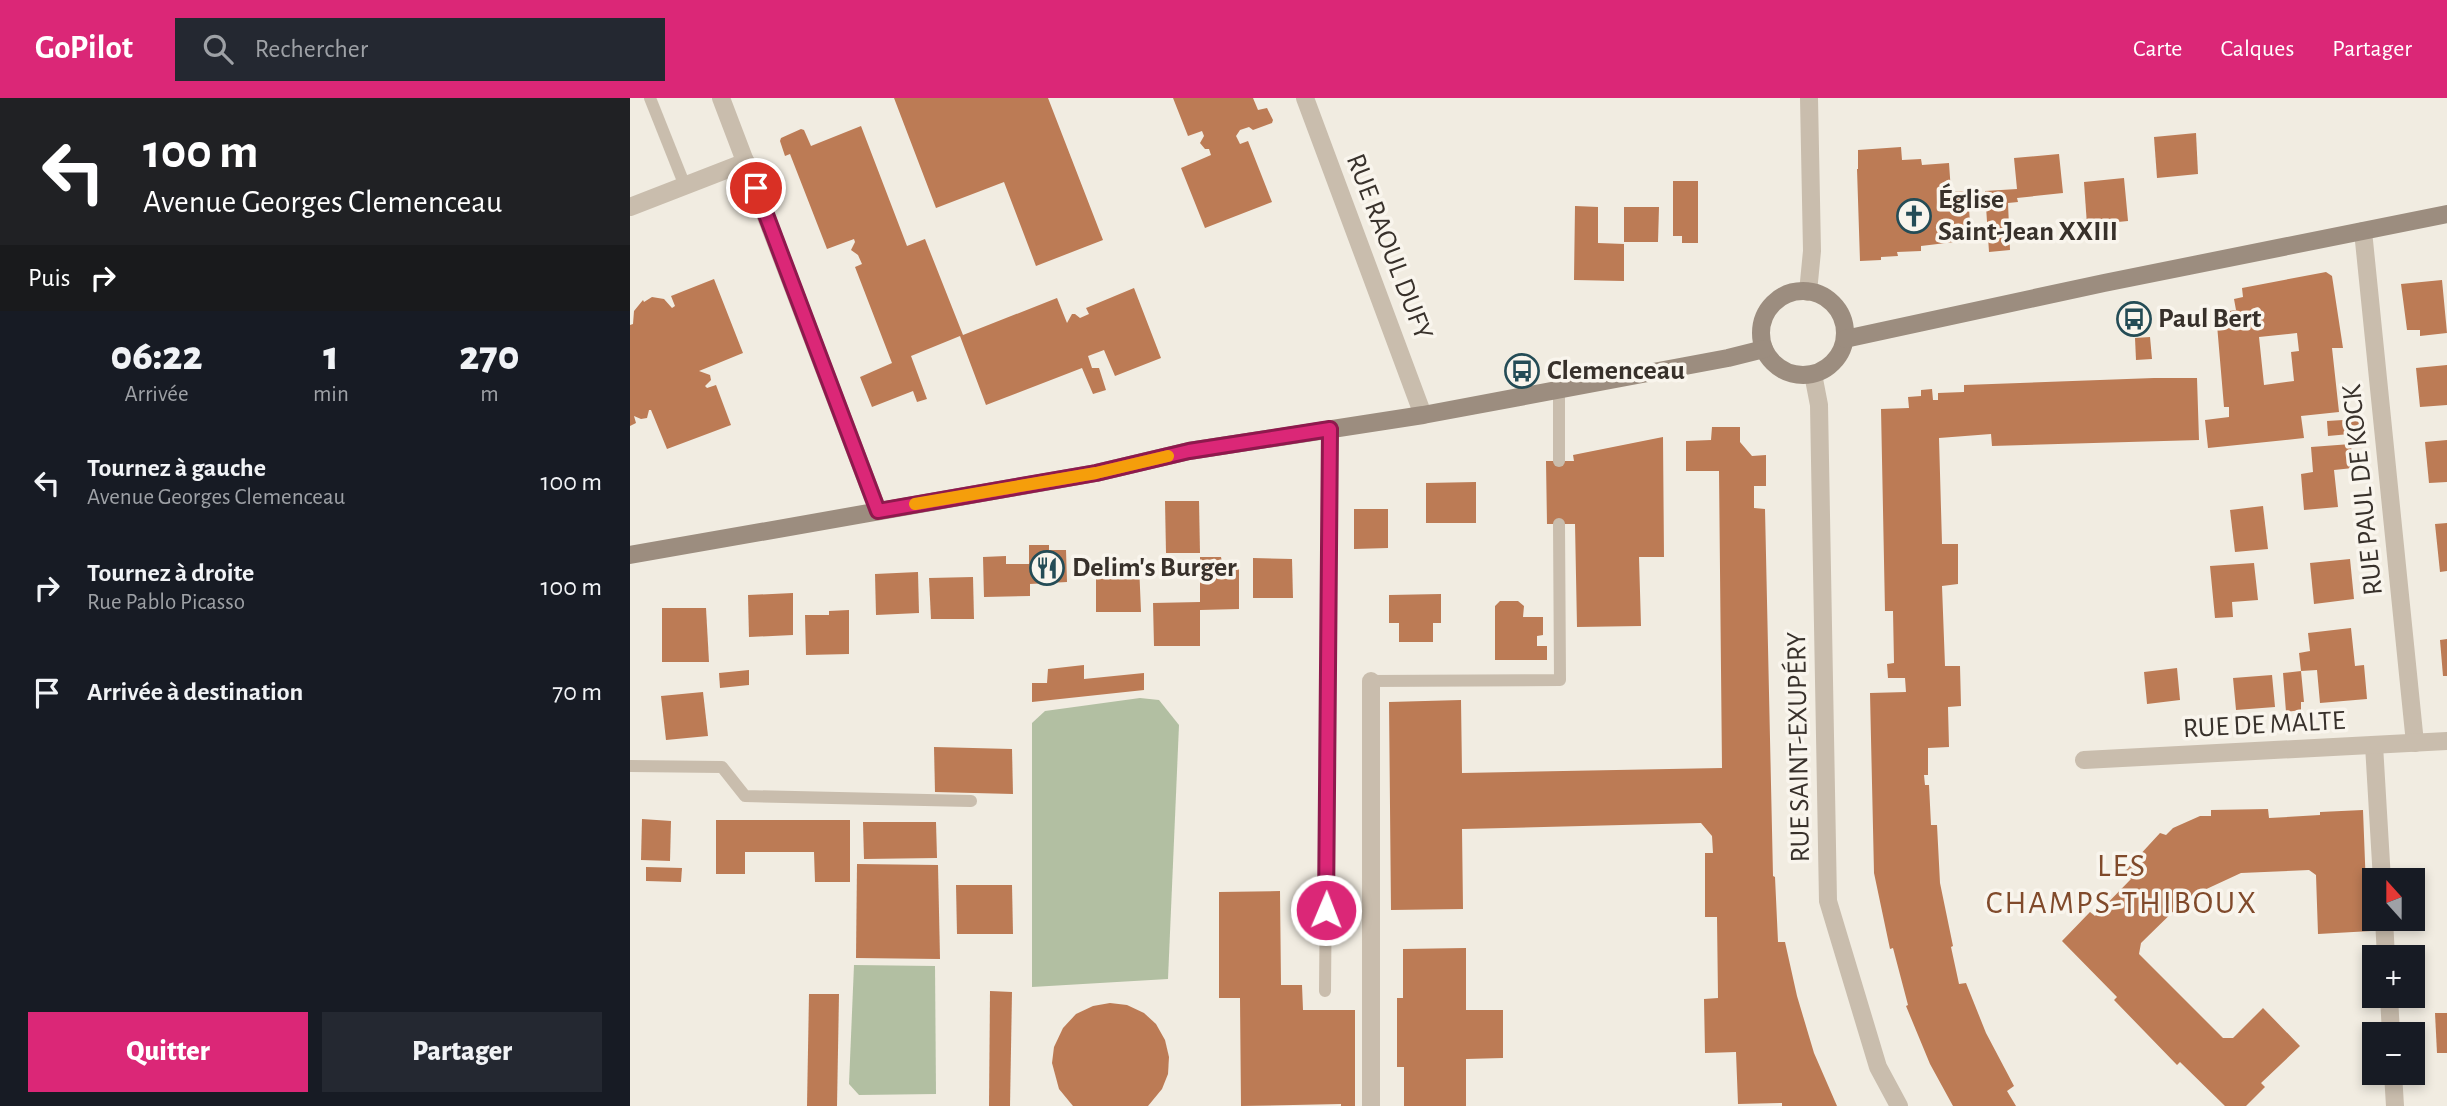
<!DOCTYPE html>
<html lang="fr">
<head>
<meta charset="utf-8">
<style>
  body { margin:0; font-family:"Alegreya Sans",sans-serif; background:#242831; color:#f1f3f6; height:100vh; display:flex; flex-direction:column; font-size:26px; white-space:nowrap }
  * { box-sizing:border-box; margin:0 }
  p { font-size:23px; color:#9ea1a6 }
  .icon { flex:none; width:38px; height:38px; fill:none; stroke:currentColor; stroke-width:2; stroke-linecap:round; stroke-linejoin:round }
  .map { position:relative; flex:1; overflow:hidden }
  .sheet { display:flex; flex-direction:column; background:#171b24; width:630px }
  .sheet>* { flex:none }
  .banner { background:#202124; color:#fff; overflow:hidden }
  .needle { width:46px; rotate:339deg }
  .controls { position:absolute; left:1732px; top:770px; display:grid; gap:14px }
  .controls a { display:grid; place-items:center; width:63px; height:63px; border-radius:0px; background:#171b24; box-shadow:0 4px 10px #0003; font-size:35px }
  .pin { position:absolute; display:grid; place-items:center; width:60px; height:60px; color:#fff; margin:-30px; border:4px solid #fff; border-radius:50%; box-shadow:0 2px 7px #0007 }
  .me { position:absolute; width:77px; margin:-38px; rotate:1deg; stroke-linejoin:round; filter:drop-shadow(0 0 5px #0008) }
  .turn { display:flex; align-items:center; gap:24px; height:147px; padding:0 28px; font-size:32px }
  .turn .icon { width:91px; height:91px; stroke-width:2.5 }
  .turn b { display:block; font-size:49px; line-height:60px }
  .then { display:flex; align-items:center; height:66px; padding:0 28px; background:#0003; gap:14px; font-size:26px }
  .eta { display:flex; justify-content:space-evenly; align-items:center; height:119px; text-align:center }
  .eta b { font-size:42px; font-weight:800; line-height:49px }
  .cta { display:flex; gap:14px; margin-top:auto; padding:14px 28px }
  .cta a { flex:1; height:80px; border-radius:0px; background:#db2777; color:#fff; font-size:28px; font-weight:800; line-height:80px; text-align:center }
  .cta a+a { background:#242831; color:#f1f3f6 }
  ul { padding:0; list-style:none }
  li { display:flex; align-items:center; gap:21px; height:105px; padding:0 28px }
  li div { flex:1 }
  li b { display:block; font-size:26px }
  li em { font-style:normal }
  header { display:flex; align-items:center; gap:42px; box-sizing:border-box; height:98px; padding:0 35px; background:#db2777; color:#fff }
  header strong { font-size:33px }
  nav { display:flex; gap:38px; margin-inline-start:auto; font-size:24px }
  .search { width:490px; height:63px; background:#242831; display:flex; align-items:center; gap:18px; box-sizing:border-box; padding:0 24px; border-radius:0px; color:#9ea1a6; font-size:26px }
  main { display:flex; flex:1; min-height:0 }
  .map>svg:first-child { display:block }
</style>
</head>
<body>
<header>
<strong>GoPilot</strong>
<div class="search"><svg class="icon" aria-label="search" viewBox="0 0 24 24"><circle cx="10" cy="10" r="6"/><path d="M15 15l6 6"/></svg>Rechercher</div>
<nav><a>Carte</a><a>Calques</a><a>Partager</a></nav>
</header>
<main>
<section class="sheet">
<div class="banner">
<div class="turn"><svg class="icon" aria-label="left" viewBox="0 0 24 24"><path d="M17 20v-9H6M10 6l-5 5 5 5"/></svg><div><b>100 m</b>Avenue Georges Clemenceau</div></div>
<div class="then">Puis<svg class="icon" aria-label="right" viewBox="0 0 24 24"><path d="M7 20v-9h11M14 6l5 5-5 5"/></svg></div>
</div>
<div class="eta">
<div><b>06:22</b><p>Arrivée</p></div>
<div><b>1</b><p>min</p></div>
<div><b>270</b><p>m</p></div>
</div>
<ul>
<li><svg class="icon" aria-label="left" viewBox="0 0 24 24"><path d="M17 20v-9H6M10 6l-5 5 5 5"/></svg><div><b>Tournez à gauche</b><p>Avenue Georges Clemenceau</p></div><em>100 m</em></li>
<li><svg class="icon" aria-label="right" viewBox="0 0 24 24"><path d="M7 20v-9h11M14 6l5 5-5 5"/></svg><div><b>Tournez à droite</b><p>Rue Pablo Picasso</p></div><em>100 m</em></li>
<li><svg class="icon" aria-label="arrive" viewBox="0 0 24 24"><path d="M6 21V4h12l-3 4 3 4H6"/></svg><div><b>Arrivée à destination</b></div><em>70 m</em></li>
</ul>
<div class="cta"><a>Quitter</a><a>Partager</a></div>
</section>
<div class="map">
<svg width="1817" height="1008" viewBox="0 0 1817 1008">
  <rect width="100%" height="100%" fill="#f1ece1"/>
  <!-- green -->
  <g fill="#b2bfa2">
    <path d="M510,600L529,602L549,627L538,881L402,889V625L415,613Z"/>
    <path d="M224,867L305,868L306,996L229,997L219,986Z"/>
  </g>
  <!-- building -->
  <g fill="#bc7b55" fill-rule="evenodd">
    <path d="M264,0H418L473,142L406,168L374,84L306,110Z"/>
    <path d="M543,0H623L628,12L637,10L643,22L642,25L623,32L619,29L610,32L606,38L610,46L618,43L642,104L575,130L551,70L581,57L579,51H575L570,45L574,38L572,33L558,38Z"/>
    <path d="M231,28L277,148L295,141L333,237L427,200L437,225L442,216H445L450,220L459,216L456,210L504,190L531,260L485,278L474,252L458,258L462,270H469L476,292L463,296L452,270L356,307L330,238L281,258L297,301L287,304L283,293L242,309L230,279L262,265L225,169L232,166L228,157L221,152L225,144L224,141L197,151L160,56L155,58L150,43L151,40L171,31L174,32L181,48Z"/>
    <path d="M1566,35L1568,76L1527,80L1524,39Z"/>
    <path d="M1271,49L1272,62L1291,61L1292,67L1319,65L1321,94L1338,93L1341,142L1291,148V153L1267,154L1268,158L1251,159V162L1230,163L1227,71H1228V52Z"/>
    <path d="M1429,56L1433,95L1387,100L1388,104L1378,105L1380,152L1359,154L1355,93L1387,91L1384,60Z"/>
    <path d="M1494,80L1498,123L1457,127L1454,84Z"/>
    <path d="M1043,83H1068V145H1052V138H1043Z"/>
    <path d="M945,108L968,109V145L994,146V183L944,182Z"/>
    <path d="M994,109H1029L1028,144H994Z"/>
    <path d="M1696,174L1702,178L1713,250H1702L1709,314L1671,318L1674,340L1578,350L1575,322L1599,319V309H1594L1586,215L1606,212L1604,201L1613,199L1612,190ZM1667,235L1669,253L1661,254L1664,283L1634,287L1629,239Z"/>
    <path d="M84,181L113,255L69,273L80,277L81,282L75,288L77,290L86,287L101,327L37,351L21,312H19L17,320L11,321L4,318L6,325L0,328V227L3,226L4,213L13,202L14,204L22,199L34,201L42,210L45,208L41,198Z"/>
    <path d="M1812,182L1817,235L1790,238V232H1777L1771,186Z"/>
    <path d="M1520,239L1522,261L1506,262L1505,240Z"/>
    <path d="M1817,267V307L1790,309L1786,270Z"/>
    <path d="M1524,280H1567L1569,342L1362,348L1361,336L1309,340L1312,446H1328V486L1312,488L1315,568H1330L1331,608L1318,609L1319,649L1298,650V677H1294L1295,687H1299L1301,727H1307L1310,785L1323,848L1321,849L1329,886L1336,885L1356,935L1384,988L1377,993L1386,1008H1323L1300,966L1276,908L1278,907L1263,850L1260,851L1244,775L1240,595L1276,594L1275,580H1258L1257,566L1264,565L1263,513H1255L1251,311L1279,310L1278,299L1291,298V292L1302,291L1303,302H1308V295L1334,294V287Z"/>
    <path d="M1729,321L1730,335L1698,338L1697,323Z"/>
    <path d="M1082,329H1110V344L1122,358L1136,357V388H1124V410L1135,411L1143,778L1145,779L1148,844H1155L1167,898L1184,955L1207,1008H1152V1005L1108,1006L1106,954L1075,955L1074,901L1088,900L1087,819H1075V755H1083L1082,738L1071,725L832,731L833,811L761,812L759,604L831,602L832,675L1092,670L1089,373H1056V343L1081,342Z"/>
    <path d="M1033,339L1034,459H1009L1011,528L947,529L945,426H917L916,363H944L943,357Z"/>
    <path d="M1817,342V384L1799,385L1795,344Z"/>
    <path d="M1721,346L1723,370L1704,372L1708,409L1674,412L1671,376L1683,374L1681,349Z"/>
    <path d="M846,384V425H796V385Z"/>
    <path d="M535,403H569L570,455H536Z"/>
    <path d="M1633,408L1638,451L1605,454L1600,412Z"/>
    <path d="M724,411H758V450L724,451Z"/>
    <path d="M1817,425V473L1810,474L1805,426Z"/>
    <path d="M399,447H419V452H436L437,484L400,486V498L354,499L353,459L376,458V466H399Z"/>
    <path d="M570,459H591L592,464H609V511L570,512V548H524L523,505L570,504Z"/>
    <path d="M623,460L662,461L663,500H623Z"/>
    <path d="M1720,461L1724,501L1684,506L1680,465Z"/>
    <path d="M1624,465L1628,502L1602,504L1603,519L1585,520L1580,468Z"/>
    <path d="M490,466H509L511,514H466V479L490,478Z"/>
    <path d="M288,474L289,515L246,517L245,476Z"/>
    <path d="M343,479L344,521H301L299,480Z"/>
    <path d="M163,495V537L119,539L118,497Z"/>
    <path d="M811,496V525H803V544H769V525H759V497Z"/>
    <path d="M870,503H888L894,508L893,519H913V537L907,538V548H917V562H865V508Z"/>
    <path d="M32,510H76L79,564H32Z"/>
    <path d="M219,512V556L176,557L175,517H199V513Z"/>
    <path d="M1721,530L1725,568L1734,567L1737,601L1690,605L1687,572L1671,573L1669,555L1680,553L1678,535Z"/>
    <path d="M1817,541V578H1813L1810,542Z"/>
    <path d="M454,567V581L514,575V592L402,604V585H417L418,571Z"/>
    <path d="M1547,570L1550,602L1517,606L1514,574Z"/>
    <path d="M119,572V587L90,590L89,575Z"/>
    <path d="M1671,573L1674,604H1671V612L1656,614L1653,575Z"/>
    <path d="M1642,577L1645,609L1606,612L1603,580Z"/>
    <path d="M73,594L78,638L36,642L31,598Z"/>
    <path d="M304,649L382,651L383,696L305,694Z"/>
    <path d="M1638,711L1639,720L1690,717V714L1733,712L1736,790H1739L1741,833L1688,836L1686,777L1679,772L1611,775L1557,800L1511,845L1509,856L1593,940H1603L1633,910L1670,948L1631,985L1635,989L1616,1008H1595L1550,964L1547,967L1484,902L1487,899L1432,843L1460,814L1465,818L1501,781L1495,773L1530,735L1536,737L1543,730L1570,718H1581V712Z"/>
    <path d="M12,721L41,723L40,763L11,762Z"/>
    <path d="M86,722H220V784H185L184,754H115V776H86Z"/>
    <path d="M233,724H306L307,760L234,761Z"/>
    <path d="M227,766L308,767L310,861L226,860Z"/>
    <path d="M16,769L52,770L51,784L16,783Z"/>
    <path d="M326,787H382L383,836H327Z"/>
    <path d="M650,793L651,887H672L673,912H725V1008H711V1006L611,1008L610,900H589V794Z"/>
    <path d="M836,850V912H873V960L836,961V1008H774V969H767V900H773V851Z"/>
    <path d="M360,893L382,894L380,1008H359Z"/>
    <path d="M179,896H209L207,1008H177Z"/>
    <path d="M480,905L497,907L514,915L526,926L535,942L539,959L538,976L532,991L518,1008H443L429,991L422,965L424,949L433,930L446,916L463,908Z"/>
    <path d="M1805,915H1817V955H1807Z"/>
  </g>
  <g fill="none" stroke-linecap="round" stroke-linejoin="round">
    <!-- lane -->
    <g stroke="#c9bdad" stroke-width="12">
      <path d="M20,0L55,88"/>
      <path d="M929,292V363"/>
      <path d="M741,583L930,582L929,426"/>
      <path d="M0,668L92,669L115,698L341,703"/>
      <path d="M695,893L700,331"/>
    </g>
    <!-- street -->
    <g stroke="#c9bdad" stroke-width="18">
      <path d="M91,0L248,413"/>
      <path d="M675,0L793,317"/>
      <path d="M0,109L116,64"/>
      <path d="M1733,133L1785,645"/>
      <path d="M1178,194L1182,153L1179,0"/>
      <path d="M1183,276L1189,307L1198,803L1248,969L1269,1008"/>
      <path d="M741,583V1008"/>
      <path d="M1744,647L1752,782"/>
      <path d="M1454,662L1817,643"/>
      <path d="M1754,821L1756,859"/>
      <path d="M1759,898L1761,936"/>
      <path d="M1763,975L1765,1008"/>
    </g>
    <!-- secondary -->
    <g stroke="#9c8d7f" stroke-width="18">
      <circle cx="1173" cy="235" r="42"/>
      <path d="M1215,241L1474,185L1817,116"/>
      <path d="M0,457L466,375L559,353L793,317L1098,260L1134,251"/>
    </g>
  </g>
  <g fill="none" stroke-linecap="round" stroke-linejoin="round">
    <!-- route casing -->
    <g stroke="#8e194d" stroke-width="18">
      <path id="route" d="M126,90L248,413L466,375L559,353L700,331L696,812"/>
    </g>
    <!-- route -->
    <use href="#route" stroke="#db2777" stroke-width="12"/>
    <!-- slow -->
    <path stroke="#f59e0b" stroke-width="12" d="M285,406L466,375L538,358"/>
  </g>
  <!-- icons -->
  <defs>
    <g id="church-ring" transform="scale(1.75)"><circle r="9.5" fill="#f9f5ed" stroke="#244c56" stroke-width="1.5"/><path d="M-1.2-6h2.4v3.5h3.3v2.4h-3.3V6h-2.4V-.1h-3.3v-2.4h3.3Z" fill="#244c56"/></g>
    <g id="bus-ring" transform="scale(1.75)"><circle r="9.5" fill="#f9f5ed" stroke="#244c56" stroke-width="1.5"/><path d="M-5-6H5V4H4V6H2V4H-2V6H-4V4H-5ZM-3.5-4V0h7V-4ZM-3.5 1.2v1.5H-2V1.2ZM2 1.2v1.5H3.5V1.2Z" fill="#244c56"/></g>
    <g id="restaurant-ring" transform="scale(1.75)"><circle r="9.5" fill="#f9f5ed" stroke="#244c56" stroke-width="1.5"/><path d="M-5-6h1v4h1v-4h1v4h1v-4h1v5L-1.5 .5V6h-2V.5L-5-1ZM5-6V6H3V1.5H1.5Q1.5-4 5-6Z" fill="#244c56"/></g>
  </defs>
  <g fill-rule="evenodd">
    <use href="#church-ring" x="1284" y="118"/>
    <use href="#bus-ring" x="1504" y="221"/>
    <use href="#bus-ring" x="892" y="273"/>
    <use href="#restaurant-ring" x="417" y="470"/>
  </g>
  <g text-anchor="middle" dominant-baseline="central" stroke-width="7" stroke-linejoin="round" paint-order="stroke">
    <!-- poi labels -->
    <g font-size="28" font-weight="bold" fill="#38312b" stroke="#f9f5ed" text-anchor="start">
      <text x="1308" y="102">Église<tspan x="1308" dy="32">Saint-Jean XXIII</tspan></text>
      <text x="1528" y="221">Paul Bert</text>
      <text x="917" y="273">Clemenceau</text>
      <text x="442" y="470">Delim's Burger</text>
    </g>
    <!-- street labels -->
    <g font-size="28" fill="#38312b" stroke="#f9f5ed">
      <text transform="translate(759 149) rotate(69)">RUE RAOUL DUFY</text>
      <text transform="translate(1733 392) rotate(-96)">RUE PAUL DE KOCK</text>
      <text transform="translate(1634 627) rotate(-3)">RUE DE MALTE</text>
      <text transform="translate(1169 649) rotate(-91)">RUE SAINT-EXUPÉRY</text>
    </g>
    <!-- quarter labels -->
    <g font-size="32" letter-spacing="2" fill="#804a2b" stroke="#f9f5ed">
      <text x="1492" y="768">LES<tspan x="1492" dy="37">CHAMPS-THIBOUX</tspan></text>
    </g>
  </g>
</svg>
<div class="controls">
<a><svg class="needle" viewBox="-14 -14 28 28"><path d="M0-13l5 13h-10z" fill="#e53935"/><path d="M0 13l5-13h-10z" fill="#9ea1a6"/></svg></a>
<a>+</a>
<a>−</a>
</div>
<div class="pin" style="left:126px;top:90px;background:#d93025"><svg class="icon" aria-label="arrive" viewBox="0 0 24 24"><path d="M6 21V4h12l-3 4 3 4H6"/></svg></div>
<svg class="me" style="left:696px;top:812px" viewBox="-20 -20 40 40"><circle r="17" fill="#db2777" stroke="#fff" stroke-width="3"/><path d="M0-11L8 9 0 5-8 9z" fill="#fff"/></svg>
</div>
</main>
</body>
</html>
